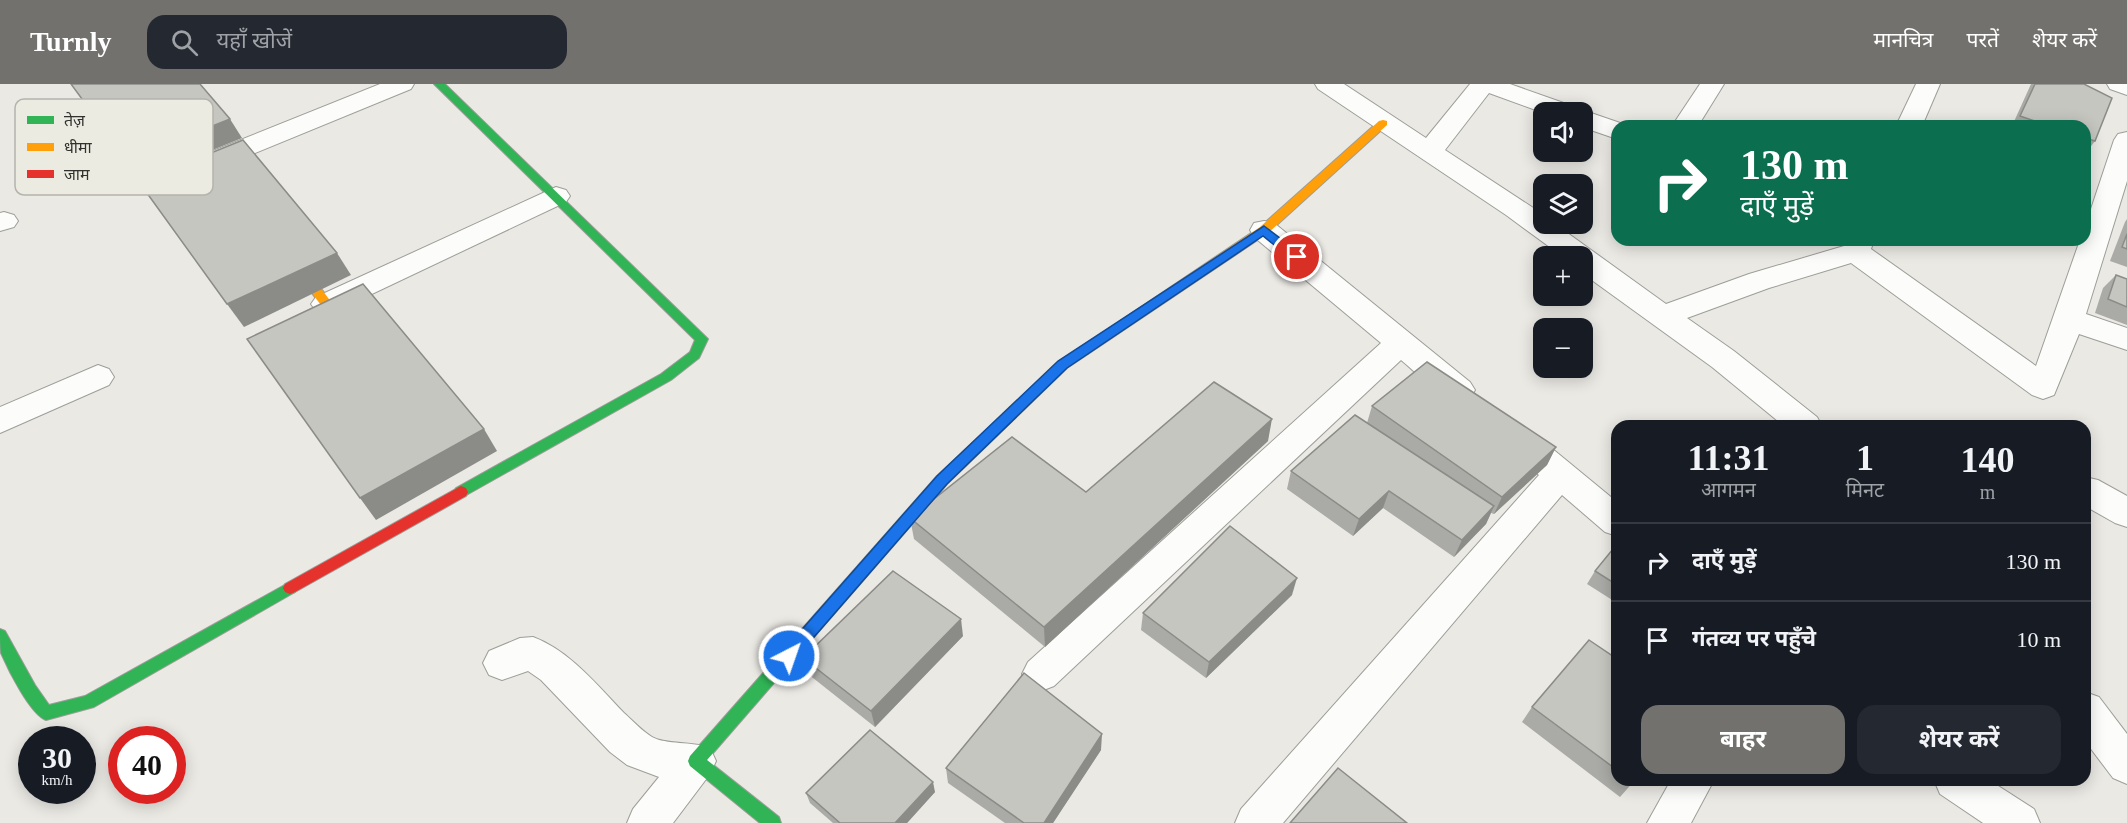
<!DOCTYPE html>
<html lang="hi">
<head>
<meta charset="utf-8">
<style>
  body { margin:0; font-family:"Times New Roman","Noto Sans Devanagari",serif; background:#242831; color:#f1f3f6; height:100vh; display:flex; flex-direction:column; font-size:22px; white-space:nowrap }
  * { box-sizing:border-box; margin:0 }
  p { font-size:20px; color:#9ea1a6 }
  .icon { flex:none; width:33px; height:33px; fill:none; stroke:currentColor; stroke-width:2; stroke-linecap:round; stroke-linejoin:round }
  .map { position:relative; flex:1; overflow:hidden }
  .drawer { position:absolute; left:1611px; top:336px; width:480px; height:366px; display:flex; flex-direction:column; background:#171b24; border-radius:18px; box-shadow:0 3px 15px #0003 }
  .drawer>* { flex:none }
  .banner { position:absolute; left:1611px; top:36px; width:480px; height:126px; border-radius:18px; box-shadow:0 3px 15px #0003; background:#0b6e4f; color:#fff; overflow:hidden }
  .fabs { position:absolute; left:1533px; top:18px; display:grid; gap:12px }
  .fabs a { display:grid; place-items:center; width:60px; height:60px; border-radius:12px; background:#171b24; box-shadow:0 3px 15px #0003; font-size:30px }
  .speed { position:absolute; left:18px; top:642px; display:flex; gap:12px; font-size:30px; font-weight:700; text-align:center }
  .speed>* { display:grid; place-content:center; width:78px; height:78px; border-radius:50%; background:#171b24; box-shadow:0 3px 15px #0003; line-height:1 }
  .speed small { font-size:15px; font-weight:400 }
  .speed .limit { border:9px solid #d22; background:#fff; color:#111 }
  .pin { position:absolute; display:grid; place-items:center; width:51px; height:51px; color:#fff; margin:-26px; border:3px solid #fff; border-radius:50%; box-shadow:0 2px 6px #0007 }
  .me { position:absolute; width:66px; margin:-33px; rotate:41deg; stroke-linejoin:round; filter:drop-shadow(0 0 4px #0008) }
  .turn { display:flex; align-items:center; gap:21px; height:126px; padding:0 30px; font-size:27px }
  .turn .icon { width:78px; height:78px; stroke-width:2.5 }
  .turn b { display:block; font-size:42px; line-height:51px }
  .eta { display:flex; justify-content:space-evenly; align-items:center; height:102px; text-align:center }
  .eta b { font-size:36px; font-weight:700; line-height:42px }
  .button { display:flex; gap:12px; margin-top:auto; padding:12px 30px }
  .button a { flex:1; height:69px; border-radius:18px; background:#72716d; color:#fff; font-size:24px; font-weight:700; line-height:69px; text-align:center }
  .button a+a { background:#242831; color:#f1f3f6 }
  ul { padding:0; list-style:none }
  li { display:flex; align-items:center; gap:18px; height:78px; padding:0 30px; border-top:2px solid #363941 }
  li div { flex:1 }
  li b { display:block; font-size:22px }
  li em { font-style:normal }
  header { display:flex; align-items:center; gap:36px; box-sizing:border-box; height:84px; padding:0 30px; background:#72716d; color:#fff }
  header strong { font-size:28px }
  nav { display:flex; gap:33px; margin-inline-start:auto; font-size:21px }
  .search { width:420px; height:54px; background:#242831; display:flex; align-items:center; gap:15px; box-sizing:border-box; padding:0 21px; border-radius:18px; color:#9ea1a6; font-size:22px }
  .map>svg:first-child { display:block }
</style>
</head>
<body>
<header>
<strong>Turnly</strong>
<div class="search"><svg class="icon" aria-label="search" viewBox="0 0 24 24"><circle cx="10" cy="10" r="6"/><path d="M15 15l6 6"/></svg>यहाँ खोजें</div>
<nav><a>मानचित्र</a><a>परतें</a><a>शेयर करें</a></nav>
</header>
<div class="map">
<svg width="2127" height="739" viewBox="0 0 2127 739">
  <rect width="100%" height="100%" fill="#eae9e4"/>
  <g fill="none" stroke-linecap="round" stroke-linejoin="round">
    <!-- street casing -->
    <g stroke="#9d9d99" stroke-width="2">
      <g id="street">
        <path d="M380,0H414L411,5L226,81L217,83L208,81L204,75L208,69Z"/>
        <path d="M1315,0H1344L1426,54L1470,0H1510L1575,23L1578,27L1591,29L1626,41L1617,42V55L1582,43V28L1544,29L1489,9L1445,66L1544,131V140H1555L1666,220L1749,190L1844,162L1846,156H1874L1871,165L2036,282L2080,156H2085V143L2114,56L2118,50L2127,48V97L2086,230L2127,244V266L2079,250L2054,311L2043,315L2032,311L1851,179L1769,204L1687,234L1734,267L1817,333L1822,342H1784L1712,283L1582,189V172H1562L1506,131L1318,5Z"/>
        <path d="M1700,0H1724L1698,42H1672Z"/>
        <path d="M1916,0H1940L1922,42H1896Z"/>
        <path d="M2107,0H2127V11L2110,5Z"/>
        <path d="M556,103L566,106L570,112L566,118L336,227L326,230L316,227L311,220L316,213Z"/>
        <path d="M4,128L14,131L18,137L14,143L0,147V129Z"/>
        <path d="M1264,137L1274,139L1470,298L1475,306L1470,314C1444,322 1420,291 1401,276L1054,602L1041,607L1028,602L1022,590L1028,578L1381,259L1254,153L1250,146L1254,139Z"/>
        <path d="M98,281L109,285L114,293L109,301L0,349V323Z"/>
        <path d="M1543,363L1555,367L1617,418V452L1605,448L1562,411L1283,739H1235L1241,725L1539,391L1531,385L1526,376L1531,367Z"/>
        <path d="M2085,393L2098,396L2127,412V443L2115,439L2085,422Z"/>
        <path d="M533,553C570,567 597,601 624,629C633,637 642,647 652,653C666,661 692,657 710,664L716,677L710,690L673,739H627L633,725L659,693L627,681L610,668L541,596L528,587L502,596L489,591L483,579L489,567L520,554Z"/>
        <path d="M2085,608L2099,613L2127,650V700L2113,694L2085,657Z"/>
        <path d="M1671,696H1714L1691,739H1647Z"/>
        <path d="M1934,696H1989L2034,725L2040,739H1983L1940,710Z"/>
      </g>
    </g>
    <!-- fast casing -->
    <g stroke="#9d9d99" stroke-width="2">
      <g id="fast">
        <path d="M434,0H445L708,255L699,274L671,296L461,414L456,412L454,408L456,404L661,290L690,268L695,256Z"/>
        <path d="M1084,262L1088,264L1090,267L1088,270L1067,284L947,400L707,676L779,733L781,739H760L690,682L688,677L690,672L937,392L1059,278Z"/>
        <path d="M290,498L295,500L297,504L295,508L94,623L46,636C30,630 8,585 1,569C0,562 0,553 0,545L5,547L35,601L49,621L85,612Z"/>
      </g>
    </g>
    <!-- slow casing -->
    <g stroke="#9d9d99" stroke-width="2">
      <g id="slow">
        <path d="M1383,36L1387,37V41L1268,149L1088,270H1080L1078,267L1080,264L1260,143L1379,37Z"/>
        <path d="M290,168L294,169L357,252L359,255L357,258H349L286,175L284,172Z"/>
      </g>
    </g>
    <!-- jam casing -->
    <g stroke="#9d9d99" stroke-width="2">
      <path id="jam" d="M461,402L466,404L468,408L466,412L295,508L290,510L285,508L283,504L285,500Z"/>
    </g>
    <!-- street -->
    <use href="#street" fill="#fcfcfb" fill-rule="evenodd"/>
    <!-- fast -->
    <use href="#fast" fill="#30b455" fill-rule="evenodd"/>
    <!-- slow -->
    <use href="#slow" fill="#ff9f0a" fill-rule="evenodd"/>
    <!-- jam -->
    <use href="#jam" fill="#e5322d" fill-rule="evenodd"/>
  </g>
  <!-- wall -->
  <g fill="#aaaaa6">
    <path d="M2031,0H2084L2095,57L2085,70V42H2012Z"/>
    <path d="M2127,135V183L2110,177L2125,138Z"/>
    <path d="M2116,191L2127,195V241L2095,229L2103,204Z"/>
    <path d="M1372,322L1556,363L1547,381L1494,430L1491,429L1486,440L1454,473L1383,424L1353,452L1287,405L1291,387L1367,339Z"/>
    <path d="M1268,357L1045,563L914,455L910,434L1086,408Z"/>
    <path d="M1617,460V519L1587,500L1595,487Z"/>
    <path d="M1292,511L1206,594L1141,546L1143,529Z"/>
    <path d="M963,552L875,643L808,590L803,574Z"/>
    <path d="M1617,575V696H1635L1620,713L1522,638L1532,623Z"/>
    <path d="M1101,666L1053,739H1005L948,699L946,684Z"/>
    <path d="M935,708L907,739H833L810,719L806,709Z"/>
  </g>
  <!-- shaded-wall -->
  <g fill="#8b8b87">
    <path d="M230,35L242,54L141,95L127,76Z"/>
    <path d="M337,169L351,191L244,243L227,220Z"/>
    <path d="M1272,335L1268,357L1045,563L1044,543Z"/>
    <path d="M484,345L497,367L376,436L360,414Z"/>
    <path d="M1556,363L1547,381L1494,430L1502,413Z"/>
    <path d="M1389,407L1383,424L1353,452L1359,435Z"/>
    <path d="M1494,422L1486,440L1454,473L1462,456Z"/>
    <path d="M1297,494L1292,511L1206,594L1209,578Z"/>
    <path d="M961,535L963,552L875,643L871,627Z"/>
    <path d="M1102,650L1101,666L1053,739H1044Z"/>
    <path d="M933,698L935,708L907,739H895Z"/>
  </g>
  <!-- building -->
  <g fill="#c6c6c1" stroke="#8b8b87" stroke-width="1.5">
    <path d="M71,0H200L230,35L127,76Z"/>
    <path d="M2035,0H2084L2112,14L2095,57L2085,54V42H2050L2020,32Z"/>
    <path d="M243,56L337,169L227,220L139,98Z"/>
    <path d="M2127,150V165L2122,163Z"/>
    <path d="M2116,191L2127,195V223L2108,215Z"/>
    <path d="M363,200L484,345L360,414L247,255Z"/>
    <path d="M1427,278L1556,363L1502,413L1372,322Z"/>
    <path d="M1214,298L1272,335L1044,543L910,434L1012,353L1086,408Z"/>
    <path d="M1355,331L1494,422L1462,456L1389,407L1359,435L1291,387Z"/>
    <path d="M1230,442L1297,494L1209,578L1143,529Z"/>
    <path d="M1617,460V501L1595,487Z"/>
    <path d="M893,487L961,535L871,627L803,574Z"/>
    <path d="M1589,556L1617,575V686L1532,623Z"/>
    <path d="M1024,589L1102,650L1044,739H1024L946,684Z"/>
    <path d="M870,646L933,698L895,739H840L806,709Z"/>
    <path d="M1338,684L1407,739H1290Z"/>
  </g>
  <!-- route -->
  <path fill="#1a73e8" stroke="#114b97" stroke-width="1.5" d="M1264,142L1301,170V176H1293L1263,152L1067,284L947,400L794,576L789,578L783,576L781,572L783,567L937,392L1058,277Z"/>
  <!-- legend -->
  <rect x="15" y="15" width="198" height="96" rx="9" fill="#ecebe2" stroke="#b4b3ac" stroke-width="1.5"/>
  <rect x="27" y="32" width="27" height="8" fill="#30b455"/>
  <rect x="27" y="59" width="27" height="8" fill="#ff9f0a"/>
  <rect x="27" y="86" width="27" height="8" fill="#e5322d"/>
  <g font-size="16" fill="#31312d">
    <text x="64" y="42">तेज़</text>
    <text x="64" y="69">धीमा</text>
    <text x="64" y="96">जाम</text>
  </g>
</svg>
<div class="fabs">
<a><svg class="icon" aria-label="sound" viewBox="0 0 24 24"><path d="M4 9h4l5-4v14l-5-4H4zM17 9q2 3 0 6"/></svg></a>
<a><svg class="icon" aria-label="layers" viewBox="0 0 24 24"><path d="M12 4l9 5-9 5-9-5zM3 14l9 5 9-5"/></svg></a>
<a>+</a>
<a>−</a>
</div>
<div class="speed"><div>30<small>km/h</small></div><div class="limit">40</div></div>
<div class="pin" style="left:1297px;top:173px;background:#d93025"><svg class="icon" aria-label="arrive" viewBox="0 0 24 24"><path d="M6 21V4h12l-3 4 3 4H6"/></svg></div>
<svg class="me" style="left:789px;top:572px" viewBox="-20 -20 40 40"><circle r="17" fill="#1a73e8" stroke="#fff" stroke-width="3"/><path d="M0-11L8 9 0 5-8 9z" fill="#fff"/></svg>
<div class="banner">
<div class="turn"><svg class="icon" aria-label="right" viewBox="0 0 24 24"><path d="M7 20v-9h11M14 6l5 5-5 5"/></svg><div><b>130 m</b>दाएँ मुड़ें</div></div>
</div>
<section class="drawer">
<div class="eta">
<div><b>11:31</b><p>आगमन</p></div>
<div><b>1</b><p>मिनट</p></div>
<div><b>140</b><p>m</p></div>
</div>
<ul>
<li><svg class="icon" aria-label="right" viewBox="0 0 24 24"><path d="M7 20v-9h11M14 6l5 5-5 5"/></svg><div><b>दाएँ मुड़ें</b></div><em>130 m</em></li>
<li><svg class="icon" aria-label="arrive" viewBox="0 0 24 24"><path d="M6 21V4h12l-3 4 3 4H6"/></svg><div><b>गंतव्य पर पहुँचे</b></div><em>10 m</em></li>
</ul>
<div class="button"><a>बाहर</a><a>शेयर करें</a></div>
</section>
</div>
</body>
</html>
